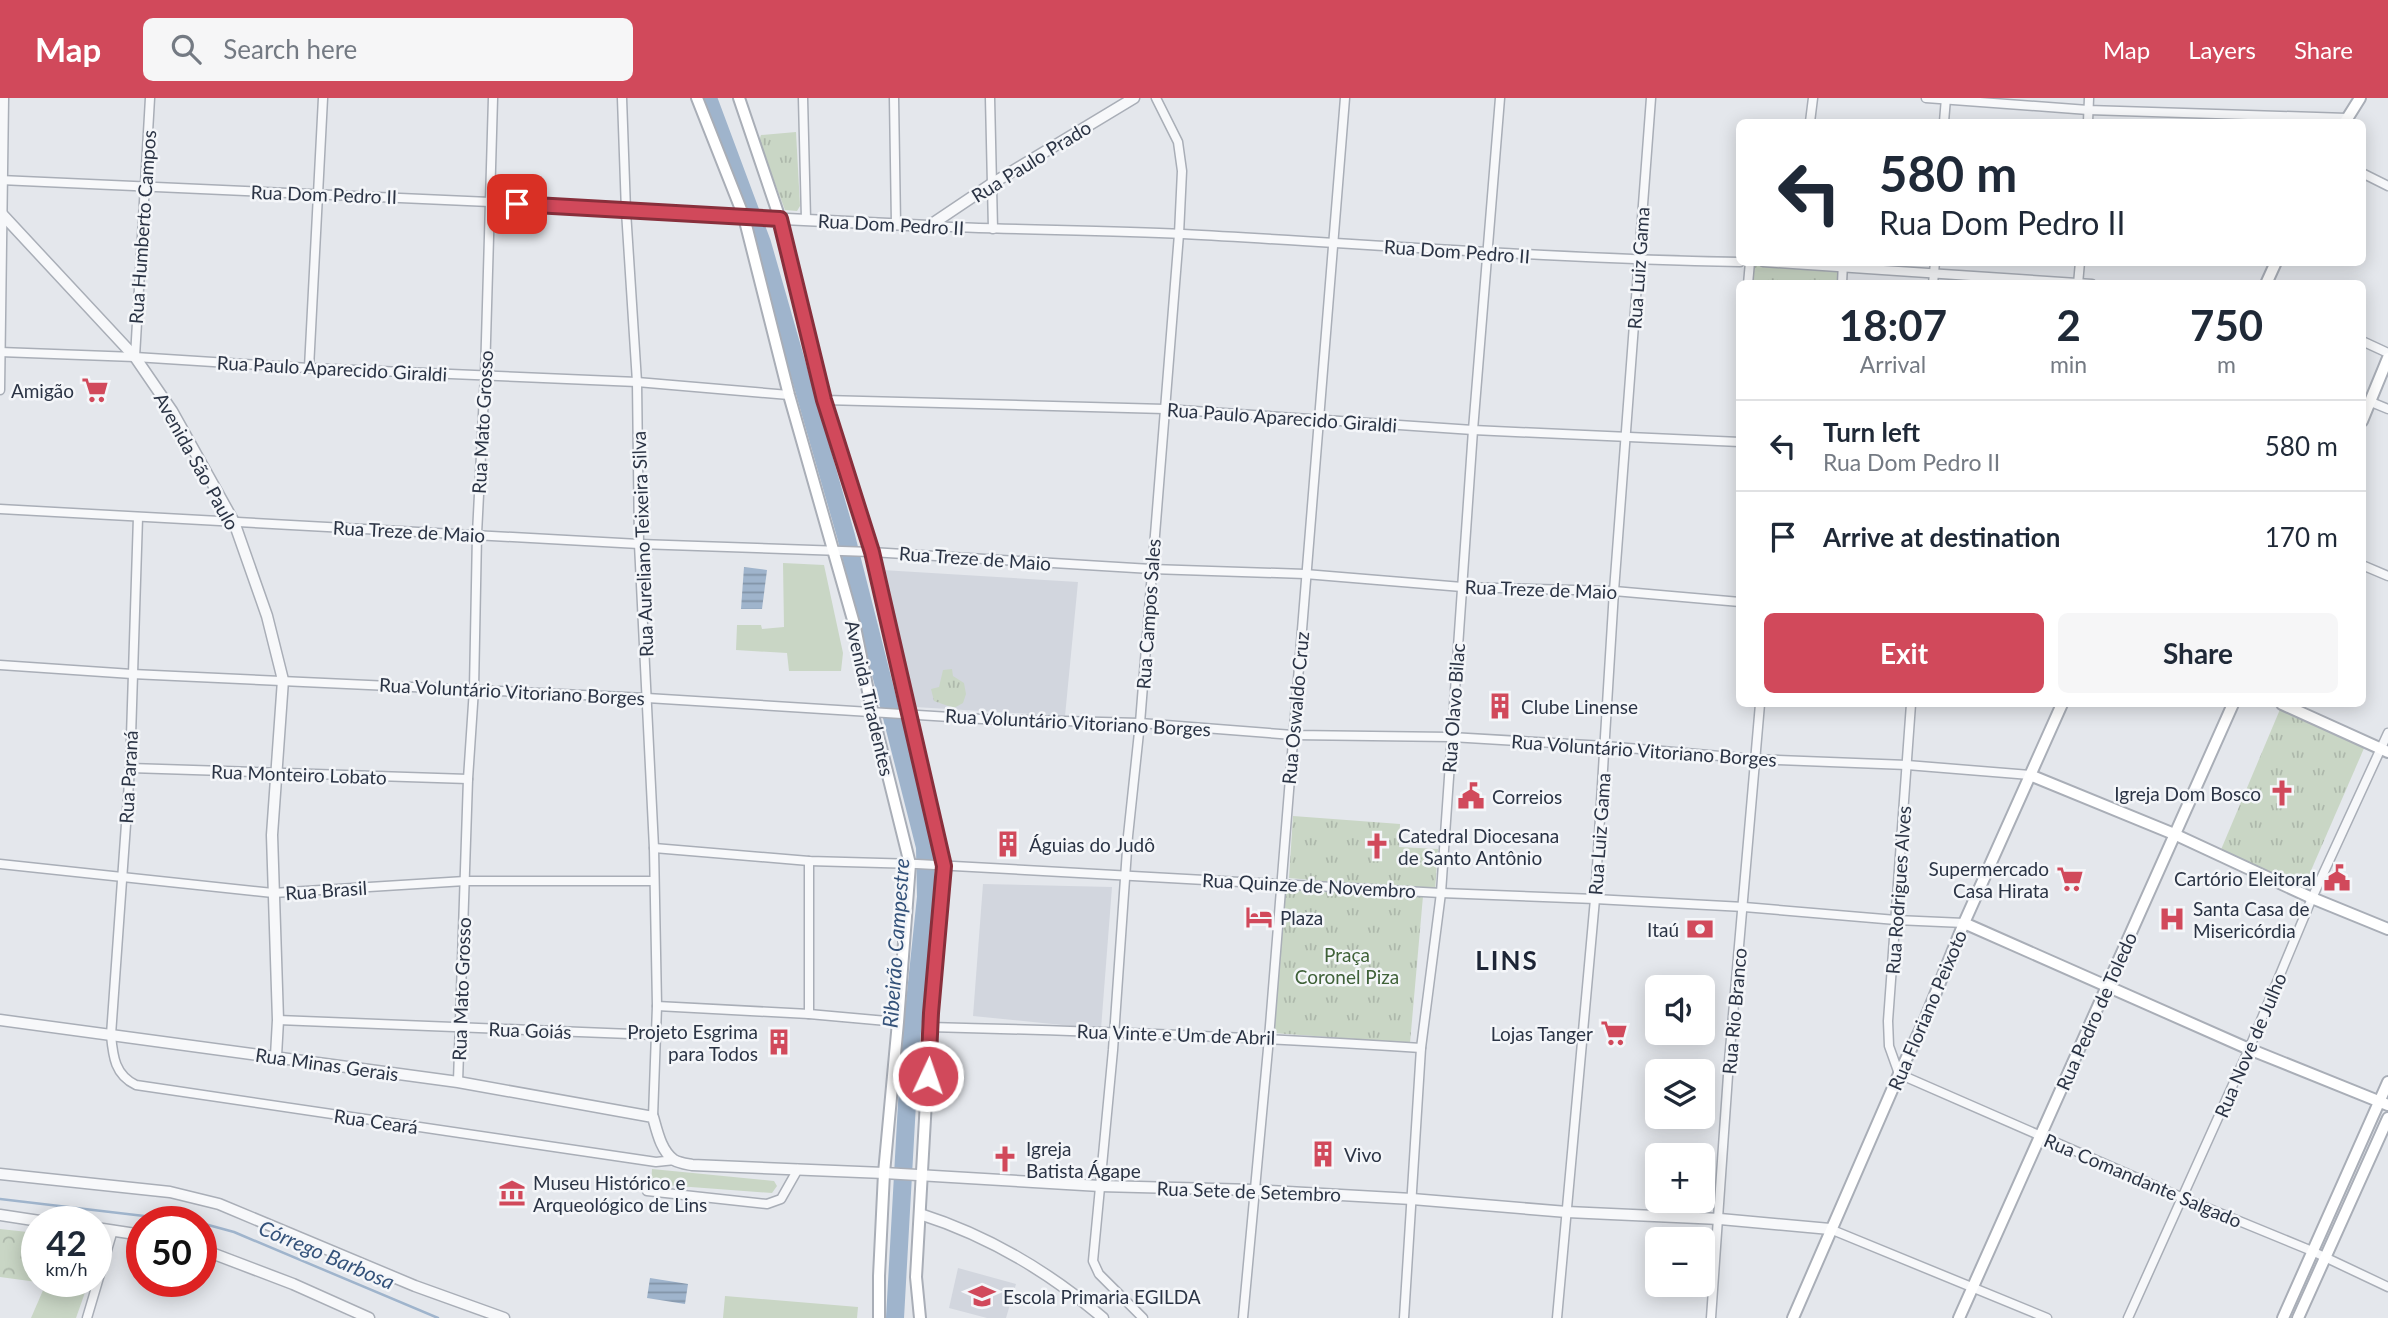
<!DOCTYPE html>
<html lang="en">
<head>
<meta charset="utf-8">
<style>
  body { margin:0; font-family:Lato,sans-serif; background:#f6f6f7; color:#1f2937; height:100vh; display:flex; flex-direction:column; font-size:26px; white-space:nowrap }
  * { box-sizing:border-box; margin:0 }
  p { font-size:23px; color:#747a83 }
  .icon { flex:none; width:38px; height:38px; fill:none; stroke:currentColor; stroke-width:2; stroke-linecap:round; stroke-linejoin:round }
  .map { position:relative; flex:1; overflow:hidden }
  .sheet { position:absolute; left:1736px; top:182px; width:630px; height:427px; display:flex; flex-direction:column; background:#fff; border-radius:10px; box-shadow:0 4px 18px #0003 }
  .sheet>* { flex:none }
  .top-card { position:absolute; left:1736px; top:21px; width:630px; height:147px; border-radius:10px; box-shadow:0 4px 18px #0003; background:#fff; color:#1f2937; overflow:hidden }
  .controls { position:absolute; left:1645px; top:877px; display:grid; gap:14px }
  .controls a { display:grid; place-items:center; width:70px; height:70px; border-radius:10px; background:#fff; box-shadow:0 4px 18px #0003; font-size:35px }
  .speed { position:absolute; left:21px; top:1108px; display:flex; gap:14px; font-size:35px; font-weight:700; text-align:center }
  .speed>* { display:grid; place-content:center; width:91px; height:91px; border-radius:50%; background:#fff; box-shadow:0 4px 18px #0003; line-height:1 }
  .speed small { font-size:18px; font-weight:400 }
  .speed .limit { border:10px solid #d22; background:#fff; color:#111 }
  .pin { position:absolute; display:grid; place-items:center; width:60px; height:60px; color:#fff; margin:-30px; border-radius:14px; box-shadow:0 4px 10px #0006 }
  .me { position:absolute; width:77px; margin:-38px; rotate:3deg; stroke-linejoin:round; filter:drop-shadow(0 0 5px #0008) }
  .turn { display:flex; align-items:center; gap:24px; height:147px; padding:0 28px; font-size:32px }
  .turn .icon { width:91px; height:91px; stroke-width:2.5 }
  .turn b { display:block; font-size:49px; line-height:60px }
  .eta { display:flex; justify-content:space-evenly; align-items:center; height:119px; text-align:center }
  .eta b { font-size:42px; font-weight:700; line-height:49px }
  .action { display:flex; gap:14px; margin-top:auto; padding:14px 28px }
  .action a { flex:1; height:80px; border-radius:10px; background:#d1495b; color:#fff; font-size:28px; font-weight:700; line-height:80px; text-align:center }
  .action a+a { background:#f6f6f7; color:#1f2937 }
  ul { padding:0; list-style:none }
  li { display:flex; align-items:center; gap:21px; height:91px; padding:0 28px; border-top:2px solid #e0e1e3 }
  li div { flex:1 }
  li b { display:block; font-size:26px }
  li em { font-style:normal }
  header { display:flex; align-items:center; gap:42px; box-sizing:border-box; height:98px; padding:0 35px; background:#d1495b; color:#fff }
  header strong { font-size:33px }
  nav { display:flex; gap:38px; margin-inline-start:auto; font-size:24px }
  .search { width:490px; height:63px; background:#f6f6f7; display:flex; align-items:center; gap:18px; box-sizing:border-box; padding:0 24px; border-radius:10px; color:#747a83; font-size:26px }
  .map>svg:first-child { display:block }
</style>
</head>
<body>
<header>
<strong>Map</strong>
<div class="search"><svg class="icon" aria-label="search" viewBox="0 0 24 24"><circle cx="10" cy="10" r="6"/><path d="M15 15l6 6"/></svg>Search here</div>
<nav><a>Map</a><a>Layers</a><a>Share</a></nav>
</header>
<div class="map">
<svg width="2388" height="1220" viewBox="0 0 2388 1220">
  <defs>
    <pattern id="forest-crowns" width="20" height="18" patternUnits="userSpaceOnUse" patternTransform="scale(1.75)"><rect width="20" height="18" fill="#c9d6c5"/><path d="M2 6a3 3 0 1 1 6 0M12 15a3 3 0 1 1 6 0" fill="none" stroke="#adb8ab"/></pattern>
    <pattern id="park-tufts" width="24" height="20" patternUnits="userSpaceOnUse" patternTransform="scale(1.75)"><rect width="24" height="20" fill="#c9d6c5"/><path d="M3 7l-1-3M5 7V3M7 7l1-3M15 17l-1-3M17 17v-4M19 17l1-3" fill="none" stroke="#adb8ab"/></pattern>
    <pattern id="water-rules" width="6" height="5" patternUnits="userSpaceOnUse" patternTransform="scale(1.75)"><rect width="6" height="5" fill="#9fb4cc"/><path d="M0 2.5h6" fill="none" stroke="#8293a7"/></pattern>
  </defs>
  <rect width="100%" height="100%" fill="#e4e7ec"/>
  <!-- built -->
  <g fill="#d2d6de">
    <path d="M882,472L1078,484L1065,618L915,609Z"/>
    <path d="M983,786L1112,789L1101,931L973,918Z"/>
    <path d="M958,1170L1016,1186L1006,1220H987L949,1210Z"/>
  </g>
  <!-- green -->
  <g fill="#c9d6c5">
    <path d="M783,465L824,467L843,555L841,573H789L787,555L736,552L737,527H761L762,531L784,529Z"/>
    <path d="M652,1071L774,1083L777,1088L772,1095L651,1086Z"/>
    <path d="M47,1183H89L76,1220H31Z"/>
    <path d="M725,1198L858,1209L857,1220H723Z"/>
  </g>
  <!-- forest -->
  <path fill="url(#forest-crowns)" d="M0,1131L37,1135V1184L0,1179Z"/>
  <!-- park -->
  <g fill="url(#park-tufts)">
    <path d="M796,34L800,108L797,113L785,112L759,43L761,37Z"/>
    <path d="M1751,165L1841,171V185L1749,186Z"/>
    <path d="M952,571L953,578L964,585L966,596L963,605L954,610L934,603L931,591L939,589L943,572Z"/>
    <path d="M2281,609L2365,648L2303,791L2220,754Z"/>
    <path d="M1293,718L1400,726L1399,749L1438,751L1435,793L1289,780Z"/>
    <path d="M1283,788L1423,798L1410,945L1273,935Z"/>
  </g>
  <!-- water -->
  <g fill="url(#water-rules)">
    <path d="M744,469L767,472L762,511H741Z"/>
    <path d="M650,1180L688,1186L685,1206L647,1200Z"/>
  </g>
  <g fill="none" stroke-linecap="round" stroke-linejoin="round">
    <!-- stream -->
    <g stroke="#9fb4cc" stroke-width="2.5">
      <path d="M0,1101L195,1124"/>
      <path d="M201,1125L234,1134L438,1220"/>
    </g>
    <!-- river -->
    <path stroke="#9fb4cc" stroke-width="18" d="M708,0L762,145L846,438L925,749L926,799L910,952L895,1220"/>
    <!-- minor casing -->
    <g stroke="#a9aeb7" stroke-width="11">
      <g id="minor">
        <path d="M622,0L626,113L637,284L639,446L654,750L657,908L653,1019"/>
        <path d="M803,0L806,121"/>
        <path d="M894,0L896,126"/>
        <path d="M990,0L993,131"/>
        <path d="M1926,0L2088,12L2347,20"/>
        <path d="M1810,24L1813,0"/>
        <path d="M1944,24L1946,0"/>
        <path d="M2088,24L2089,0"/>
        <path d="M2362,75L2388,88"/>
        <path d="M0,82L490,104L744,119"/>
        <path d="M929,128C1013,132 1098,132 1183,136C1369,146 1554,161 1740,164"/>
        <path d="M1763,164L2092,186"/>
        <path d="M1748,186L1750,164"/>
        <path d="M1842,186L1843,164"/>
        <path d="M1933,186L1935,164"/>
        <path d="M2078,186L2080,164"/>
        <path d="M2362,243L2388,255"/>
        <path d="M0,254L135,259L309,270L637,284L789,297"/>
        <path d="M135,259L150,0"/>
        <path d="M309,270L323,0"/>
        <path d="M0,292L4,0"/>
        <path d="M824,302L1165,311L1473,332L1740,344"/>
        <path d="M2371,304L2388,311"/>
        <path d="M0,411L639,446L871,454L1151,471L1305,476L1462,489L1614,493L1740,504"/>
        <path d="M138,419L130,670L111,937C113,959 115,977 136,987L656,1064L675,1062"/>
        <path d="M2362,467L2388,478"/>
        <path d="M0,567L132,576L647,600L982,621L1140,625L1293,637L1451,639L1605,648L1755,661L1907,667L2030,677"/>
        <path d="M1911,606L1888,923L1889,948L1899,976L2183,1100L2312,1153L2388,1189"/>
        <path d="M130,670L468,681"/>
        <path d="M654,750L809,763L917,766L1441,795L1595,801L1744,809L1896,822L1964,825"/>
        <path d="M0,766L273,795L465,783H653"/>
        <path d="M657,908L809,916L898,924"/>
        <path d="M809,916V763"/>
        <path d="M278,922L656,937"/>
        <path d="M930,929C1094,933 1258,939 1421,950"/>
        <path d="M458,984L468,681L474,591L477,436L485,277L493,0"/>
        <path d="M647,1093L767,1106L781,1101L798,1071"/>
        <path d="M1830,1131L2047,1220"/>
        <path d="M87,1220L113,1132"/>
        <path d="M1143,1220L1099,1176L1093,1163L1113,952L1128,738L1140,625L1179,136L1182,73L1178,44L1156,0"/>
        <path d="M1243,1220L1269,940L1345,0"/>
        <path d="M1404,1220L1421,950L1441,795L1473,332L1500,0"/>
        <path d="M1557,1220L1595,801L1614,493L1651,0"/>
        <path d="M1711,1220L1729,963L1760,606"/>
        <path d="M2128,1220L2249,951L2312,800L2388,635"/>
      </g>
    </g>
    <!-- tertiary casing -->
    <g stroke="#a9aeb7" stroke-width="13">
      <g id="tertiary">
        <path d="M0,114L135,259L172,313L234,424L267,518L283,582L272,737L278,922L276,958"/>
        <path d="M744,119L929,128L993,85L1134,0"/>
        <path d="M0,922L458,984L653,1019C657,1033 661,1053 674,1062C679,1065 687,1066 692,1067L884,1075L1100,1088L1254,1092L1412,1101L1567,1114L1720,1121L1830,1131"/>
        <path d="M0,1076L170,1094L219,1106L415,1188L504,1220"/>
        <path d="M920,1116C989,1138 1048,1173 1103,1220"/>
        <path d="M0,1117L46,1124"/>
        <path d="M96,1130L142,1137"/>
        <path d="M201,1151L293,1186L369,1220"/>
      </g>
    </g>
    <!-- secondary casing -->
    <g stroke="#a9aeb7" stroke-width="14">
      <g id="secondary">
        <path d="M697,0L744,119L789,297L855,529L872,613L910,766L898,924L884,1075L879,1178V1220"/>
        <path d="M739,0L780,121L824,302L871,454L944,768L931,915L916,1179L920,1220"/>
        <path d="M2345,24L2360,0"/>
        <path d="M2266,186L2276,164"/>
        <path d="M2362,323L2388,260"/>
        <path d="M2282,606L2388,654"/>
        <path d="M2030,677L2174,736L2312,800L2388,831"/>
        <path d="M1964,825L2249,951L2388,1007"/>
        <path d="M1793,1220L1899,976L1924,924L1964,825L2062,606"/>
        <path d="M1959,1220L2233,606"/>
        <path d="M2283,1220L2388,984"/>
        <path d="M2298,1220L2388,1020"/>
      </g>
    </g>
    <!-- minor -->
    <use href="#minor" stroke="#f7f8fa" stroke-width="8"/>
    <!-- tertiary -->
    <use href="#tertiary" stroke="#f7f8fa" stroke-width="10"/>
    <!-- secondary -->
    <use href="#secondary" stroke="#fff" stroke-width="10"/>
  </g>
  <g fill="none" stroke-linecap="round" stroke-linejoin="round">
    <!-- route casing -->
    <g stroke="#882f3b" stroke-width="18">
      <path id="route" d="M517,106L780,121L824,302L872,454L944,768L931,915L928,978"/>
    </g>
    <!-- route -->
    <use href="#route" stroke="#d1495b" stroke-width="12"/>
  </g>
  <!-- icons -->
  <defs>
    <g id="supermarket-bare" transform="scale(2.1)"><path d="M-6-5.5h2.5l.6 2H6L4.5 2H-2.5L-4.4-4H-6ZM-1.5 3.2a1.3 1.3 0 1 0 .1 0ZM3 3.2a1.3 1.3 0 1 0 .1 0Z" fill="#d1495b" stroke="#f4f6f9" stroke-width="2.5" paint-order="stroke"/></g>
    <g id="building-bare" transform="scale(2.1)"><path d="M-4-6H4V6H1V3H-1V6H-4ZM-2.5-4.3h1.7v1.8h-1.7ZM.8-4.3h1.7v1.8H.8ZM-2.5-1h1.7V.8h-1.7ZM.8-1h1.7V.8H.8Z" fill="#d1495b" stroke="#f4f6f9" stroke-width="2.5" paint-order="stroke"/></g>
    <g id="church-bare" transform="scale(2.1)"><path d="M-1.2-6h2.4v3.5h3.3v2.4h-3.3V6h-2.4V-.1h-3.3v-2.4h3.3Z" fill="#d1495b" stroke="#f4f6f9" stroke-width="2.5" paint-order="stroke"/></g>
    <g id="civic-bare" transform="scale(2.1)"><path d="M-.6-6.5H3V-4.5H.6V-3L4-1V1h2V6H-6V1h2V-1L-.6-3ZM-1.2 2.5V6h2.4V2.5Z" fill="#d1495b" stroke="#f4f6f9" stroke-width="2.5" paint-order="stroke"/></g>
    <g id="hotel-bare" transform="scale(2.1)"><path d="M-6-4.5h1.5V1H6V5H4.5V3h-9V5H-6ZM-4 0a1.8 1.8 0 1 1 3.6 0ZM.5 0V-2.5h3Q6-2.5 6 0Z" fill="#d1495b" stroke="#f4f6f9" stroke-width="2.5" paint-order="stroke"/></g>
    <g id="hospital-bare" transform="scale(2.1)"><path d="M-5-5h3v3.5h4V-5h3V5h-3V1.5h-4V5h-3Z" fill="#d1495b" stroke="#f4f6f9" stroke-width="2.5" paint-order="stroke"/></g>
    <g id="bank-bare" transform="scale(2.1)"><path d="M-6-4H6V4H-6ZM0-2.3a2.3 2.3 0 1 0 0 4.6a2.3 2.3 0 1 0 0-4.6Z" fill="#d1495b" stroke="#f4f6f9" stroke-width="2.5" paint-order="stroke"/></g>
    <g id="museum-bare" transform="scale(2.1)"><path d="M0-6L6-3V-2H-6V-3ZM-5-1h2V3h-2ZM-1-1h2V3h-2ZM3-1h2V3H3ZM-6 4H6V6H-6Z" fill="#d1495b" stroke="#f4f6f9" stroke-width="2.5" paint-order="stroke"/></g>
    <g id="school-bare" transform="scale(2.1)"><path d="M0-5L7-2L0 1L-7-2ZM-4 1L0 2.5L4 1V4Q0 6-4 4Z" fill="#d1495b" stroke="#f4f6f9" stroke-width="2.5" paint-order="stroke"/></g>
  </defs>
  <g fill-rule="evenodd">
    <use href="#supermarket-bare" x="95" y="292"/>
    <use href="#building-bare" x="1500" y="608"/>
    <use href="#church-bare" x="2282" y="695"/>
    <use href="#civic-bare" x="1471" y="698"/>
    <use href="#building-bare" x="1008" y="746"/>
    <use href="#church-bare" x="1377" y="748"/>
    <use href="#civic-bare" x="2337" y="780"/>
    <use href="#supermarket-bare" x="2070" y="781"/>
    <use href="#hotel-bare" x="1259" y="819"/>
    <use href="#hospital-bare" x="2172" y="821"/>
    <use href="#bank-bare" x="1700" y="831"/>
    <use href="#supermarket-bare" x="1614" y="935"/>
    <use href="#building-bare" x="779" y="944"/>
    <use href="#building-bare" x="1323" y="1056"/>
    <use href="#church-bare" x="1005" y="1061"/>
    <use href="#museum-bare" x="512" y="1095"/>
    <use href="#school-bare" x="982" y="1198"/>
  </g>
  <g text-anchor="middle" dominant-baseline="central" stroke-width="5" stroke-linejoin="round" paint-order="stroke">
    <!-- street labels -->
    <g font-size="19" fill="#2b3445" stroke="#f4f6f9">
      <text transform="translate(1031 63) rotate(-32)">Rua Paulo Prado</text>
      <text transform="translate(324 96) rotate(2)">Rua Dom Pedro II</text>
      <text transform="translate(891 126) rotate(3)">Rua Dom Pedro II</text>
      <text transform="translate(142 129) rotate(-86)">Rua Humberto Campos</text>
      <text transform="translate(1457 153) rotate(4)">Rua Dom Pedro II</text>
      <text transform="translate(1638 170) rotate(-86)">Rua Luiz Gama</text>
      <text transform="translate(332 270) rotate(3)">Rua Paulo Aparecido Giraldi</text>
      <text transform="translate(1282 319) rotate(4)">Rua Paulo Aparecido Giraldi</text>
      <text transform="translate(482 324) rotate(-87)">Rua Mato Grosso</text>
      <text transform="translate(197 363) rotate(61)">Avenida São Paulo</text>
      <text transform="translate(409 433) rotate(3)">Rua Treze de Maio</text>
      <text transform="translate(642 446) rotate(-92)">Rua Aureliano Teixeira Silva</text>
      <text transform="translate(975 460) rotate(4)">Rua Treze de Maio</text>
      <text transform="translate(1541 491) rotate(2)">Rua Treze de Maio</text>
      <text transform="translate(1148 516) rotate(-86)">Rua Campos Sales</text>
      <text transform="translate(512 593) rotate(3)">Rua Voluntário Vitoriano Borges</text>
      <text transform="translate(870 600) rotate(77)">Avenida Tiradentes</text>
      <text transform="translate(1295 610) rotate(-85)">Rua Oswaldo Cruz</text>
      <text transform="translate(1453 610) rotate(-86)">Rua Olavo Bilac</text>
      <text transform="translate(1078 624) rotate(3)">Rua Voluntário Vitoriano Borges</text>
      <text transform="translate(1644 652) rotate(4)">Rua Voluntário Vitoriano Borges</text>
      <text transform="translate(299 676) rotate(2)">Rua Monteiro Lobato</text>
      <text transform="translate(128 679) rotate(-87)">Rua Paraná</text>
      <text transform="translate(1599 736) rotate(-86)">Rua Luiz Gama</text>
      <text transform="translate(1309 787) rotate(3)">Rua Quinze de Novembro</text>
      <text transform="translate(326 792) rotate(-4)">Rua Brasil</text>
      <text transform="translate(1898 792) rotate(-86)">Rua Rodrigues Alves</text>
      <text transform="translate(461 891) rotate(-88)">Rua Mato Grosso</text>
      <text transform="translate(1927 912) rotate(-67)">Rua Floriano Peixoto</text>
      <text transform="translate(1734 913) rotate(-85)">Rua Rio Branco</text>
      <text transform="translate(2096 913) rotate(-66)">Rua Pedro de Toledo</text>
      <text transform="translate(530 932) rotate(2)">Rua Goiás</text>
      <text transform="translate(1176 936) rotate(2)">Rua Vinte e Um de Abril</text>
      <text transform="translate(2250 947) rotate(-67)">Rua Nove de Julho</text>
      <text transform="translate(327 966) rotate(8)">Rua Minas Gerais</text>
      <text transform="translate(376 1023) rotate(8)">Rua Ceará</text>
      <text transform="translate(2143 1082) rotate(23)">Rua Comandante Salgado</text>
      <text transform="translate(1249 1093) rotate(2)">Rua Sete de Setembro</text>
    </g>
    <!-- poi labels -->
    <g font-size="19" fill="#2b3445" stroke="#f4f6f9" text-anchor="start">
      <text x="74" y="292" text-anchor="end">Amigão</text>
      <text x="1521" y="608">Clube Linense</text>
      <text x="2261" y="695" text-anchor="end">Igreja Dom Bosco</text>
      <text x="1492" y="698">Correios</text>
      <text x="1398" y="737">Catedral Diocesana<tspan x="1398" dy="22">de Santo Antônio</tspan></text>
      <text x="1029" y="746">Águias do Judô</text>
      <text x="2049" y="770" text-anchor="end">Supermercado<tspan x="2049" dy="22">Casa Hirata</tspan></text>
      <text x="2316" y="780" text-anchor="end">Cartório Eleitoral</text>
      <text x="2193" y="810">Santa Casa de<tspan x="2193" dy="22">Misericórdia</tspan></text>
      <text x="1280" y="819">Plaza</text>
      <text x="1679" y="831" text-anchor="end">Itaú</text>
      <text x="758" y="933" text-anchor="end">Projeto Esgrima<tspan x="758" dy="22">para Todos</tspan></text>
      <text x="1593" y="935" text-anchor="end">Lojas Tanger</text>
      <text x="1026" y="1050">Igreja<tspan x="1026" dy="22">Batista Ágape</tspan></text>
      <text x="1344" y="1056">Vivo</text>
      <text x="533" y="1084">Museu Histórico e<tspan x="533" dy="22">Arqueológico de Lins</tspan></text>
      <text x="1003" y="1198">Escola Primaria EGILDA</text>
    </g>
    <!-- park labels -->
    <g font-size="19" fill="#3f6138" stroke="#f4f6f9">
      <text x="1347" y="856">Praça<tspan x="1347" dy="22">Coronel Piza</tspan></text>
    </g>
    <!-- water labels -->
    <g font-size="21" font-style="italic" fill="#34527a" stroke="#f4f6f9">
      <text transform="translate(895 845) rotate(-86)">Ribeirão Campestre</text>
      <text transform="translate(327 1156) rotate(23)">Córrego Barbosa</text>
    </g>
    <!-- district labels -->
    <g font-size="26" font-weight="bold" letter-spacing="2" fill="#1d2536" stroke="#f4f6f9">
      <text x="1507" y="862">LINS</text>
    </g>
  </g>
</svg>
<div class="controls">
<a><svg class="icon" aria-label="sound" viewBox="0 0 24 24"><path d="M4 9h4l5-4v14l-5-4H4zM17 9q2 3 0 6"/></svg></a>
<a><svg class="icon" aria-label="layers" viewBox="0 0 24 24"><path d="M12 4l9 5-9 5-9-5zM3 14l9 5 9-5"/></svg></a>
<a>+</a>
<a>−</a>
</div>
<div class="speed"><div>42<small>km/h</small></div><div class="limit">50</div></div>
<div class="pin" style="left:517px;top:106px;background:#d93025"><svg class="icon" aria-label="arrive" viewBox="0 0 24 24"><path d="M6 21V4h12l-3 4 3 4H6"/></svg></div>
<svg class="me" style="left:928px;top:978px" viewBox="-20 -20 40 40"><circle r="17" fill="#d1495b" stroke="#fff" stroke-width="3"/><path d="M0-11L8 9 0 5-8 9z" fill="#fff"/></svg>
<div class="top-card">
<div class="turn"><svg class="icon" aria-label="left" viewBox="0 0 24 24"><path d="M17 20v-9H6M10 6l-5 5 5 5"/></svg><div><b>580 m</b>Rua Dom Pedro II</div></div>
</div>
<section class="sheet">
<div class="eta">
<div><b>18:07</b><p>Arrival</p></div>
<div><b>2</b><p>min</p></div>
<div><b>750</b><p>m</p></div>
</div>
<ul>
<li><svg class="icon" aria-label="left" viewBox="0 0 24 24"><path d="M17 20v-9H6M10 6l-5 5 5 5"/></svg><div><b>Turn left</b><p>Rua Dom Pedro II</p></div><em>580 m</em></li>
<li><svg class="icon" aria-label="arrive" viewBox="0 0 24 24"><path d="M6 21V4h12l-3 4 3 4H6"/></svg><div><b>Arrive at destination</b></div><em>170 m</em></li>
</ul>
<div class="action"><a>Exit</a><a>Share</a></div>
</section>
</div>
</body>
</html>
